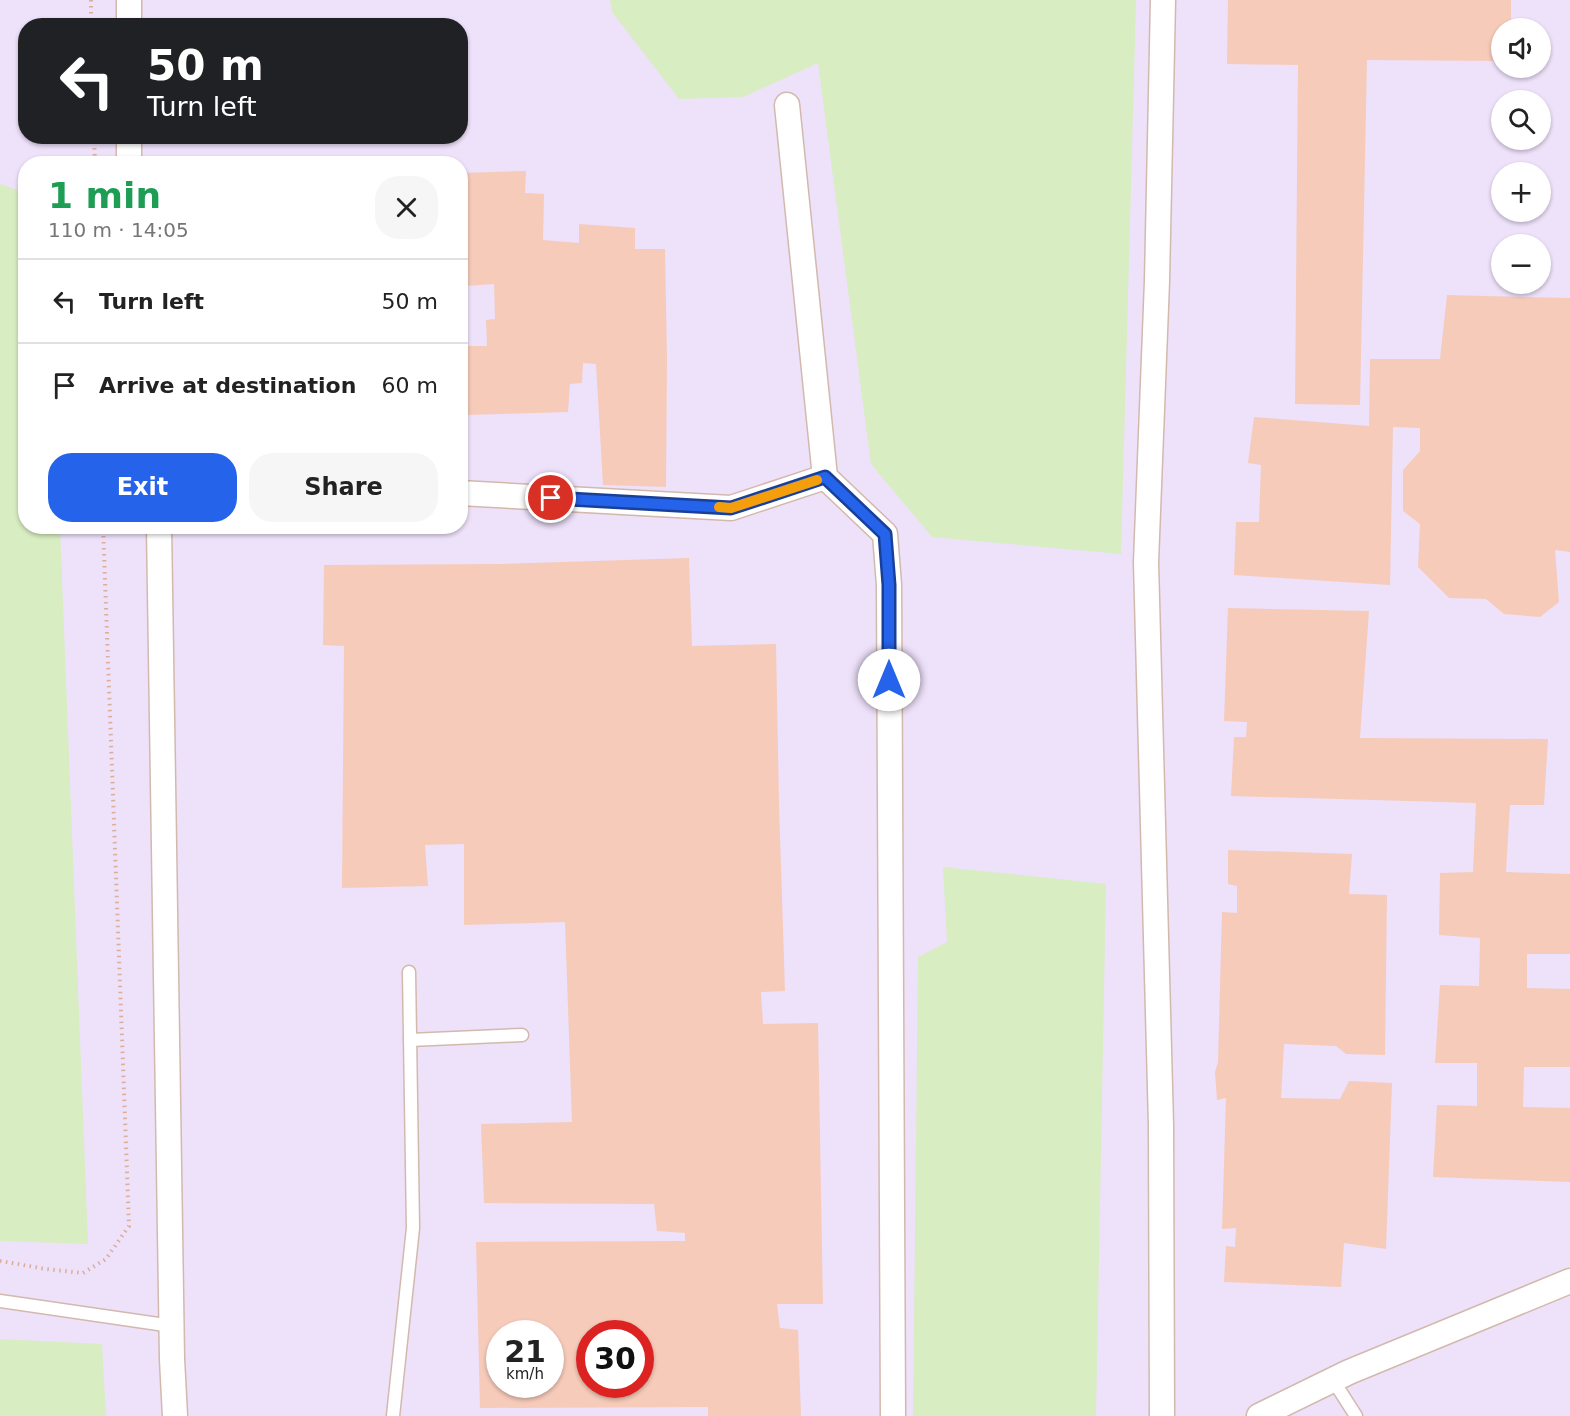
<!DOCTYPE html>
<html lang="en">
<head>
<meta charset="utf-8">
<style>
  body { margin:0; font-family:"DejaVu Sans",sans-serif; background:#f6f6f6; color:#222; height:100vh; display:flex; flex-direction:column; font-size:22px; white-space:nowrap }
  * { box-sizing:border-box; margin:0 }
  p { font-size:20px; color:#767676 }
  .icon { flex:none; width:33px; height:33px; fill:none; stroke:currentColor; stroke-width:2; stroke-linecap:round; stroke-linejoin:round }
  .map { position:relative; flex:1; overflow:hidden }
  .sheet { position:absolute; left:18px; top:156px; width:450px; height:378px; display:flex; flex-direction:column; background:#fff; border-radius:24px; box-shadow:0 2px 4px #0004 }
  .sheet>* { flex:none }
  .hud { position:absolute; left:18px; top:18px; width:450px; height:126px; border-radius:24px; box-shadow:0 2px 4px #0004; background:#202124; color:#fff; overflow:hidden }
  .buttons { position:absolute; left:1491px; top:18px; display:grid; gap:12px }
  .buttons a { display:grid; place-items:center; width:60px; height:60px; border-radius:50%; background:#fff; box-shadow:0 2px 4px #0004; font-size:30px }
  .speed { position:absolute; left:486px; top:1320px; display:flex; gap:12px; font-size:30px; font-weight:700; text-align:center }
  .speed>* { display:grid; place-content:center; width:78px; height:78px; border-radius:50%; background:#fff; box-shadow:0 2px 4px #0004; line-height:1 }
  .speed small { font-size:15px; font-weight:400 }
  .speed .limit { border:9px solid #d22; background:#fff; color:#111 }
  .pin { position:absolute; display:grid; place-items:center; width:51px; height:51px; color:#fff; margin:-26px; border:3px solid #fff; border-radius:50%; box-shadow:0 2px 6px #0007 }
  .me { position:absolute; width:66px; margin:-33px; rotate:0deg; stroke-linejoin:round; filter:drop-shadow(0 0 4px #0008) }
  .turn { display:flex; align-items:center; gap:21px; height:126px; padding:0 30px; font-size:27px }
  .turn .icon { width:78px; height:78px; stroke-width:2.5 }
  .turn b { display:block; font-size:42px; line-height:51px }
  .round { display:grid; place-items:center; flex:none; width:63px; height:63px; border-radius:24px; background:#f6f6f6 }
  .overview { display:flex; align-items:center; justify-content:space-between; height:102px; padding:0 30px }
  h1 { font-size:36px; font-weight:700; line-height:45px; color:#1e9e55 }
  .primary-button { display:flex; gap:12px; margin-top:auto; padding:12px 30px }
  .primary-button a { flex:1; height:69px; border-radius:24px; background:#2563eb; color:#fff; font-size:24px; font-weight:700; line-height:69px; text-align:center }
  .primary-button a+a { background:#f6f6f6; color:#222 }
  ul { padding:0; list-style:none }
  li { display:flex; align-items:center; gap:18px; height:84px; padding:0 30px; border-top:2px solid #e0e0e0 }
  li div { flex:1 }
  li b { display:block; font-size:22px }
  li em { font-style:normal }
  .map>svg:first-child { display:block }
</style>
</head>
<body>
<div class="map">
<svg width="1570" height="1416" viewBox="0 0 1570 1416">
  <rect width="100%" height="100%" fill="#fef1e4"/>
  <!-- education -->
  <path fill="#eee1fa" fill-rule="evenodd" d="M0,0H1570V1416H0ZM26,26H460V136H26ZM1502,28H1540V68H1502ZM1502,100H1540V140H1502ZM26,164H460V526H26ZM1502,172H1540V212H1502ZM1502,244H1540V284H1502ZM500,1334H550V1384H500ZM590,1334H640V1384H590Z"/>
  <!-- green -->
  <g fill="#d8edc1">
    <path d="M610,0H1136L1121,554L932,537L871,464L818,63L743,97L679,99L612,12Z"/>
    <path d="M0,184L25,193L26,526L60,527L88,1244L0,1241Z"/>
    <path d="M943,867L1106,884L1096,1416H913L918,957L947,942Z"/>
    <path d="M0,1339L102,1344L106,1416H0Z"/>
  </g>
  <!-- building -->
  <g fill="#f6cbba" fill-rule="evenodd">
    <path d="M1228,0H1511V28H1502V61L1367,60L1360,405L1295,404L1298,65L1227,64Z"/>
    <path d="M526,171L525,193L544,194L543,240L579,243V224L635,228V249H665L667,359L666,487L603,485L596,364L583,363L582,383L570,384L568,412L466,415V346H487L486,320L495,319L494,284L465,286L460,173Z"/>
    <path d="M1447,295L1570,298V552L1555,550L1559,602L1540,617L1504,614L1486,599L1449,598L1418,567L1420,524L1403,511V470L1420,451V428L1393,427L1390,585L1234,575L1236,522H1259L1261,465L1248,463L1254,417L1369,426L1370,359H1440Z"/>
    <path d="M689,558L692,646L776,644L779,804L785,991L761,992L763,1024L818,1023L823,1304H777L780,1328L798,1330L801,1416H708V1407L480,1408L476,1242L685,1241V1233L657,1231L654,1204L484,1203L481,1124L572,1122L565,922L464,925V844L425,845L428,886L342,888L344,646L323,645L324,565L501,564ZM500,1334H550V1384H500ZM590,1334H640V1384H590Z"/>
    <path d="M1228,608L1369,611L1360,738L1548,739L1544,805H1510L1506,872L1570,874V954H1527V988L1570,989V1067H1524L1523,1107L1570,1108V1182L1433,1177L1437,1105L1477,1106V1063H1435L1440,985L1479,986L1480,938L1439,935L1440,873L1473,872L1476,803L1231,796L1234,737H1246L1247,722L1224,721Z"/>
    <path d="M1228,850L1352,854L1349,894L1387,895L1385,1055L1346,1054L1336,1046L1284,1044L1281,1098L1340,1099L1349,1081L1392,1083L1386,1249L1344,1243L1341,1287L1224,1282L1226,1246L1235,1247L1236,1228L1222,1229L1226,1098L1217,1100L1215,1072L1218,1062L1222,912L1237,913V886L1228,884Z"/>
  </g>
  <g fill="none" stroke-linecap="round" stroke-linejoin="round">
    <!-- lane casing -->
    <g stroke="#d3b9ac" stroke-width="15">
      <g id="lane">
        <path d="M410,1040L522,1035"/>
        <path d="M0,1301L172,1326"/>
        <path d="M1333,1380L1356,1416"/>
        <path d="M393,1416L413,1228L409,972"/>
      </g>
    </g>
    <!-- street casing -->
    <g stroke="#d3b9ac" stroke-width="27">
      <g id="street">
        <path d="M129,26V0"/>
        <path d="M787,105L825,477L885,534L889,585L893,1416"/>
        <path d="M129,164V136"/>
        <path d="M460,493L731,508L825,477"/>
        <path d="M159,526L172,1359L175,1416"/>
        <path d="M1162,1416L1161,1125L1146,562L1157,281L1163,0"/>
        <path d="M1259,1416L1349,1372L1570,1281"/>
      </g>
    </g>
    <!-- path -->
    <g stroke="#dbad9c" stroke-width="4" stroke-dasharray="1.5 4.5" stroke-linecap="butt">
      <path d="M91,0V26"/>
      <path d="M94,136L95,164"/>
      <path d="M0,1261L46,1269L83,1273L106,1259L129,1226L103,526"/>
    </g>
    <!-- lane -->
    <use href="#lane" stroke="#fff" stroke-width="12"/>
    <!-- street -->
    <use href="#street" stroke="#fff" stroke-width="24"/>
  </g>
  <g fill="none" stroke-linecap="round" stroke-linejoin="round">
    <!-- route casing -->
    <g stroke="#184099" stroke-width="15">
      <path id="route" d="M551,498L731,508L825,477L885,534L889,585V680"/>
    </g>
    <!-- route -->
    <use href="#route" stroke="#2563eb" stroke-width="10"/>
    <!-- slow -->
    <path stroke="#f59e0b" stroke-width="10" d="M719,507L731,508L817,480"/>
  </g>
</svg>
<div class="buttons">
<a><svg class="icon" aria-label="sound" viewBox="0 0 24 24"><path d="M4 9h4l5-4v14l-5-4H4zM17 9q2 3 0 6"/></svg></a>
<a><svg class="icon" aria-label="search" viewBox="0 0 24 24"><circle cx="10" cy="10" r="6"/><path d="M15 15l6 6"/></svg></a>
<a>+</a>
<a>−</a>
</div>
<div class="speed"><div>21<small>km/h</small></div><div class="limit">30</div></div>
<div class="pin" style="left:551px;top:498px;background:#d93025"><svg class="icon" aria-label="arrive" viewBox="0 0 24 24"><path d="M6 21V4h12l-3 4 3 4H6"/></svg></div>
<svg class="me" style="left:889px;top:680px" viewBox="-20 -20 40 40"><circle r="19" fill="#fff"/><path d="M0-13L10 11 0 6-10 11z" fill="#2563eb"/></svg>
<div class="hud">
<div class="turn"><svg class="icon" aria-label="left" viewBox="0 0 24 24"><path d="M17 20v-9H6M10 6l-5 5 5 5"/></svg><div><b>50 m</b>Turn left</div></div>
</div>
<section class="sheet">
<div class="overview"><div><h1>1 min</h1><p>110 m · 14:05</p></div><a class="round"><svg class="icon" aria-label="close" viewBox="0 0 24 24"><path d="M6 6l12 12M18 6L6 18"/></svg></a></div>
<ul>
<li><svg class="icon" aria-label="left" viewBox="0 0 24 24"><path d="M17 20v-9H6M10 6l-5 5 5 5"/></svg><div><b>Turn left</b></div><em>50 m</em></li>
<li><svg class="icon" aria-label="arrive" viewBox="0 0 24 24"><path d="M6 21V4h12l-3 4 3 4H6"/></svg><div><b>Arrive at destination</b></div><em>60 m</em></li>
</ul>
<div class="primary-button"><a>Exit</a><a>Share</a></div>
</section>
</div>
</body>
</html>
